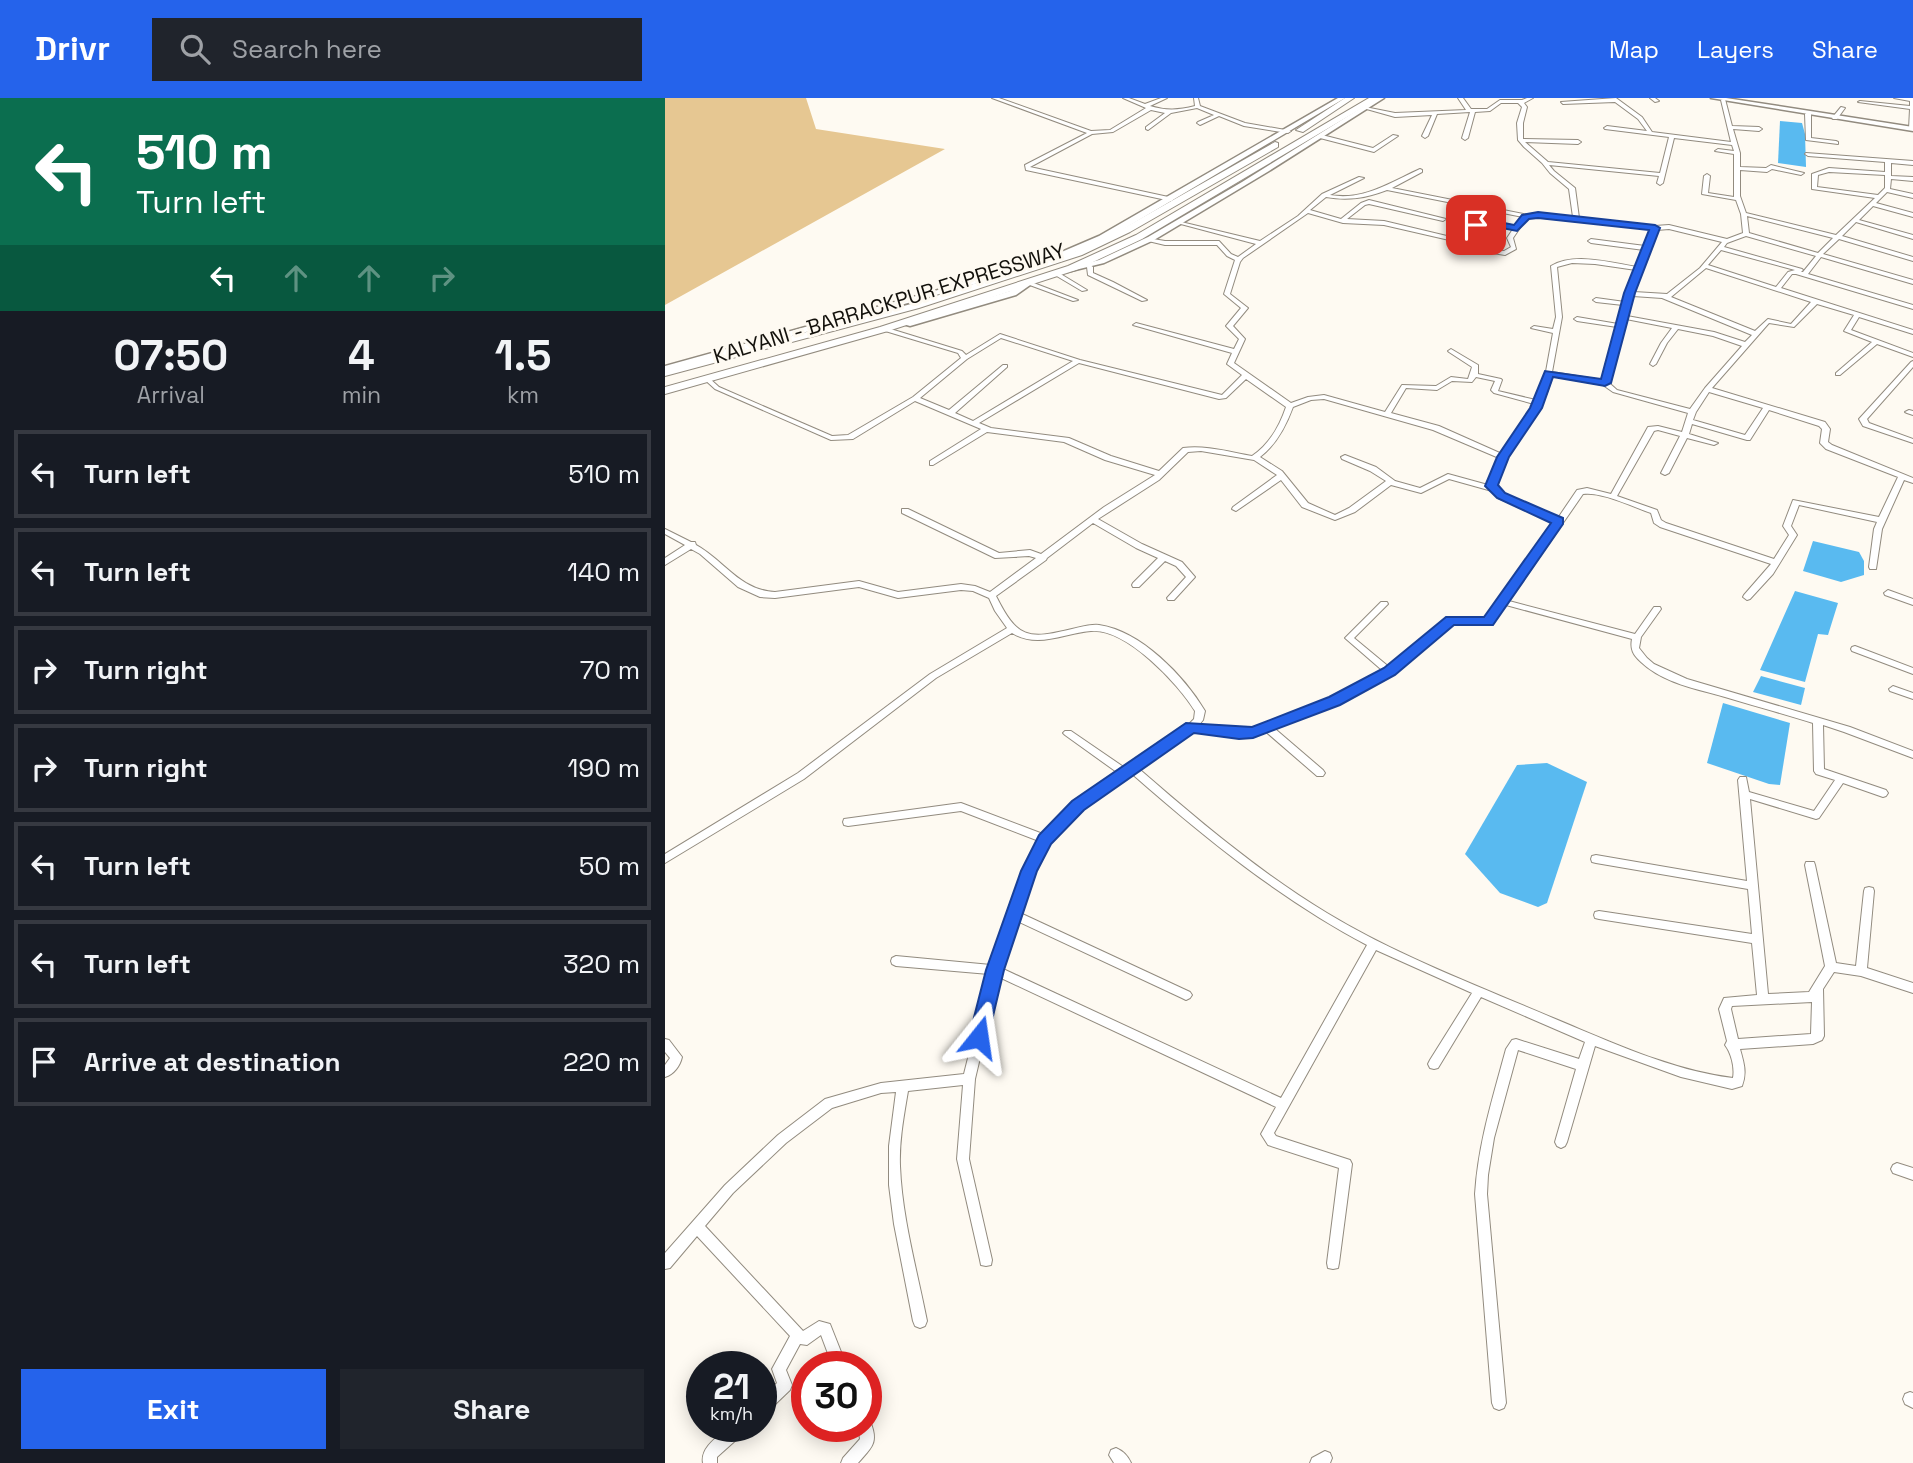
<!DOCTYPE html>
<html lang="en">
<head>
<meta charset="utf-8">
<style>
  body { margin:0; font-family:"Space Grotesk",sans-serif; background:#20242c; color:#f1f3f6; height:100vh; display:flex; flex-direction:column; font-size:26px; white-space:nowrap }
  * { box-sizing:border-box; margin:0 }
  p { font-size:23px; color:#9ea1a6 }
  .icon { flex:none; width:38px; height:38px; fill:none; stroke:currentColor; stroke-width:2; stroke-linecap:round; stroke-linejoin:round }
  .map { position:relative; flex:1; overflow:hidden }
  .drawer { display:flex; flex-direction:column; background:#171b24; width:665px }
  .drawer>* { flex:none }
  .hud { background:#0b6e4f; color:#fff; overflow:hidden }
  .speed { position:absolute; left:21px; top:1253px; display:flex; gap:14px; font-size:35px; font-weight:700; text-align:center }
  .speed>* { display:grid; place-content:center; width:91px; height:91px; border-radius:50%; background:#171b24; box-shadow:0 4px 18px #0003; line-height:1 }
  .speed small { font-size:18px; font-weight:400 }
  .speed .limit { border:10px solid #d22; background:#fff; color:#111 }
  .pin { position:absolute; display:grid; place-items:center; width:60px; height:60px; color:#fff; margin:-30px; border-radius:14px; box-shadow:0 4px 10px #0006 }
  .me { position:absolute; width:77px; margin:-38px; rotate:15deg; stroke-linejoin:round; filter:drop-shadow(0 0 5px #0008) }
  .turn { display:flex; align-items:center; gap:24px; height:147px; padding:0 21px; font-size:32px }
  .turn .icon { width:91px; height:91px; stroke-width:2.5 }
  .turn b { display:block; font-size:49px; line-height:60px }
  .lanes { display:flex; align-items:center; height:66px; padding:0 21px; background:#0003; justify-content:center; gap:35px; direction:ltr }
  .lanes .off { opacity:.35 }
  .eta { display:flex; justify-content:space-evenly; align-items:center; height:119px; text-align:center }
  .eta b { font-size:42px; font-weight:600; line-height:49px }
  .button { display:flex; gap:14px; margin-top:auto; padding:14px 21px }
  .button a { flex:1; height:80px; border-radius:0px; background:#2563eb; color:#fff; font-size:28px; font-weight:600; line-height:80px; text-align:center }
  .button a+a { background:#20242c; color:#f1f3f6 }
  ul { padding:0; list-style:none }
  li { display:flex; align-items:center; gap:21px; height:88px; margin:0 14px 10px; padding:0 7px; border:4px solid #363941; border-radius:0px }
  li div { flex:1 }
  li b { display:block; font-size:26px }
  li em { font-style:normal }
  header { display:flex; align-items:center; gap:42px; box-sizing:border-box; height:98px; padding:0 35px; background:#2563eb; color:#fff }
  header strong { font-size:33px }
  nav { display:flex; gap:38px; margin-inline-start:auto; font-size:24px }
  .search { width:490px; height:63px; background:#20242c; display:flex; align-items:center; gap:18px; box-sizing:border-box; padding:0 24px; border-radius:0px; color:#9ea1a6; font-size:26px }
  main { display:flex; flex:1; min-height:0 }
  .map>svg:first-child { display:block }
</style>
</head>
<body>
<header>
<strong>Drivr</strong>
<div class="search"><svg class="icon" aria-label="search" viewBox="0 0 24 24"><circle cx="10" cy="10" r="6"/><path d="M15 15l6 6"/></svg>Search here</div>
<nav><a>Map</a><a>Layers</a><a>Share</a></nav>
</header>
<main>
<section class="drawer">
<div class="hud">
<div class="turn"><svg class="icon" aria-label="left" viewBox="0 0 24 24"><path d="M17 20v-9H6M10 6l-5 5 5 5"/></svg><div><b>510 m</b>Turn left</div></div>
<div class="lanes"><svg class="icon" aria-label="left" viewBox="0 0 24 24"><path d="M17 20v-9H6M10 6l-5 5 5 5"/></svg><svg class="icon off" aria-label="ahead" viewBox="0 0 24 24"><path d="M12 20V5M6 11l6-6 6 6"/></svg><svg class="icon off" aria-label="ahead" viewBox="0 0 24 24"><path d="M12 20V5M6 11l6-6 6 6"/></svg><svg class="icon off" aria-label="right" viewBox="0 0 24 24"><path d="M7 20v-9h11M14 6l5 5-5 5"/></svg></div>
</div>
<div class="eta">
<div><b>07:50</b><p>Arrival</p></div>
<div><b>4</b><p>min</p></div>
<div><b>1.5</b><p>km</p></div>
</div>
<ul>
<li><svg class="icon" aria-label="left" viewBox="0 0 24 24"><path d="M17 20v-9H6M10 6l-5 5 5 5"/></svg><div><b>Turn left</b></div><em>510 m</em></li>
<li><svg class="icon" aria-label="left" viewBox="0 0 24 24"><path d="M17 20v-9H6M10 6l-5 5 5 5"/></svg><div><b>Turn left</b></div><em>140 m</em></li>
<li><svg class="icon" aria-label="right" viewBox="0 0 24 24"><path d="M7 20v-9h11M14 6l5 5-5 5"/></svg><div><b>Turn right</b></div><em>70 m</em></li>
<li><svg class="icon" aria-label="right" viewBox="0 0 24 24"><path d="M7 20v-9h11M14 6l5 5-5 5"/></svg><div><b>Turn right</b></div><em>190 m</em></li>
<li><svg class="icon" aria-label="left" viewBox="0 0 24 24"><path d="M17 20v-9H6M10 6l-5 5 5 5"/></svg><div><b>Turn left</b></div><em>50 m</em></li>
<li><svg class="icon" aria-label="left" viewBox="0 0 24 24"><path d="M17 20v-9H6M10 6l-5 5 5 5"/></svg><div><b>Turn left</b></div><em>320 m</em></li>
<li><svg class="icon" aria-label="arrive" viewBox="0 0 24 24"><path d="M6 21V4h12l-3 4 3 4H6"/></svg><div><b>Arrive at destination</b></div><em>220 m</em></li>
</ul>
<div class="button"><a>Exit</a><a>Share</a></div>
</section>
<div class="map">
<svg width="1248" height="1365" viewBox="0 0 1248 1365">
  <rect width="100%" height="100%" fill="#fefaf2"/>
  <!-- green -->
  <path fill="#e6c792" d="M0,0H141L151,31L280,51L0,207Z"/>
  <!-- water -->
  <g fill="#59baf0">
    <path d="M1115,23L1137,25L1140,36L1141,69L1113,65Z"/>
    <path d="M1148,443L1194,454L1199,463V477L1176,484L1138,473Z"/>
    <path d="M1130,493L1173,505L1163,537L1153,536L1140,584L1095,572Z"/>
    <path d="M1096,578L1140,590L1136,607L1088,594Z"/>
    <path d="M1058,605L1125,625L1115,687L1104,686L1042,665Z"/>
    <path d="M882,665L922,684L882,805L873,809L835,795L800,756L852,667Z"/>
  </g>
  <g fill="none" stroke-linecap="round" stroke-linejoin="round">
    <!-- minor casing -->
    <g stroke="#928b7f" stroke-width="2">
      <g id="minor">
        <path d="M327,0H334L426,33L445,32L481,10L458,0H464L480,6L496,0H502L485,8C501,13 514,12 530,8L529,0H533L535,8L580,25L626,33L623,35L579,28L554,18L535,27L532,25L533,24L549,17L532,10L506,15L483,32L481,31V29L500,15L486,12L448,34L427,36L365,69L508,100V102L506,103L361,72L360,67L422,35Z"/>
        <path d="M793,0H798L806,11H822L835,2H857L862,0H868L859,5L862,9L858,25V41L913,42L916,44L913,46L860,44L883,64L995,75L1004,39L940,31L939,30L942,28L982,33L973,21L950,4L898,6L896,4L951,0L977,19L987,34L1066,44L1056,2L1060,1L1067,28L1094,29L1097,31L1094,33L1068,31L1075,55V69L1101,70L1106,67L1139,75L1136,77L1107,71L1102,74L1075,72V98L1081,115L1171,137L1210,100L1147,91V76L1164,70L1220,74V64L1143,58L1140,56L1141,55L1248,63V67L1226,65V78L1248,79V83L1226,81L1225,91L1248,96V100L1222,94L1211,105L1248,115V119L1208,108L1194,122L1248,137V141L1191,124L1177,138L1248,159V163L1174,141L1158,156L1248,182V186L1156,159L1143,176L1248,207V211L1131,176H1127L1116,190L1248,232V236L1194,219L1186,232L1248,255V259L1212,246L1175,277H1171V275L1207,244L1179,233L1189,217L1152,206L1129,229L1104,225L1047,290L1160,324L1165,331L1163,344L1167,347L1248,380V385L1239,382L1217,431L1211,471H1205L1204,469L1209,431L1212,424L1134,407L1126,428L1132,437L1108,476L1085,501L1082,502L1078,499L1079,497L1106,466L995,429L989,425L986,415C968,409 936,393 918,396L844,503L970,536L989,509H995L996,511L976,539L974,550L982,560L989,566L1022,581L1185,629L1248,653V660L1179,634L1158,627L1159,671L1221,692L1223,695L1221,698L1218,699L1178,685L1154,720L1151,721L1085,701L1103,896L1144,894L1160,868L1140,767L1141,764H1149L1150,767L1171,865L1191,868L1199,793L1200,790L1204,789L1208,790L1209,793L1202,870L1248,885V895L1196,878L1169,874L1158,891L1159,938L1157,942L1148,946L1075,951C1079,965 1082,975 1077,988L1067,991L1016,979L930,948L902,1044L900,1048L896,1050L892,1048L890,1044L911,971L853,952L829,1040L823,1077L822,1096L841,1305L839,1310L834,1312L829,1310L827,1305L810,1096C813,1046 828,999 841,951L847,942L851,941L914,961L920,944L816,899L773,970L769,971L765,970L763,966L765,962L807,895L711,852L609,1035L611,1038L685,1062L687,1066L674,1165L673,1170L668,1171L663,1170L662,1165L674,1070L603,1047L596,1036L611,1009L334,879L310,981L304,1061L327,1162L326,1167L321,1168L316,1167L315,1162L292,1061L298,987L243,993C239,1017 234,1043 235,1068C237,1120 252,1172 262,1223L260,1228L255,1230L250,1228L248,1223L229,1126L224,1087V1048L231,994L216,995L167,1010L121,1045L68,1095L40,1128L138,1233L154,1223L165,1226L182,1269H168L156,1237L142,1247L135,1246L121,1272L127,1287L125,1292L101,1315L96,1317V1300L112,1285L107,1271L125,1238L32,1138L5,1170L0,1171V1155L60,1087L113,1037L160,1001L216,985L299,976L324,876L231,868L227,866L226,863L227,860L231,858L326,867C339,824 354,783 374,743L296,713L183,728L179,727L178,724L179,721L296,705L378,736L417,699L453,675L400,637L398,635L400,633H406L460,670L523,627L529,621L530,613C513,585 461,530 426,533C399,535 373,551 347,535L271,580L139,681L0,765V756L133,675L265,576L342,530L330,513L324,500L308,493L296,492L233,500L194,489L110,500L95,499L73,489L35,456L26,451L0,467V460L20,447L0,436V431L26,444H30L31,447C60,463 74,492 110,494L194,483L233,494L296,486L310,488L325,494L371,460L364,458L330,460L237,415V411H243L334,455L365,452L376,456L439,409L490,377L440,362L399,344L322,334L268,367H265V363L316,331L250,303L188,341L166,342L50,291L39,281L44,280L54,289L167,338L183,337L248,299L296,260L293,255L217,232V230L219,229L297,253L301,257L335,236L415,262L557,297L577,277L562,266L567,255L468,227L471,225L569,251L574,241L561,228L576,210L559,196L570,162L562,158L552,147H500L479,142L482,140L500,143H554L566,156L573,159L591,146L512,125V123L595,143L633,118L657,96L694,79L699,80L665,97C699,103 726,84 755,71L757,72V74L727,90L864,117L869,115L908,119L904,91L885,75L877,65L859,49L853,42L852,25L857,9L853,5H836L825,13L810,14L803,40L800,42L797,40L805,14L772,16L763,38L760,40L757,38L767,17L730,19L698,10L700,9L730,15L801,12ZM1009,40L1067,47L1069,53L1053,51L1050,53L1069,56V99L1043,95L1045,78L1042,76L1039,78L1037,96L1071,102L1076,116L1078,135L1062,141L1004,127L990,128L914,120L910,90L889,73L884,67L994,78L992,85L995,87L998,85ZM1164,74L1220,77V90L1213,97L1152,89L1153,77ZM722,92L858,119L851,128L819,122L823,118L818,117L804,133H791L786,139L719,123L682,121L700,107L704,106L778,123L781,121L704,102L696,105L676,121L645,112L661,99C683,103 701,100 722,92ZM643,115L678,125L719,127L806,147L809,152L840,157L851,151L848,140L861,121L869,119L987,131L980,148L926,141L923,143L926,145L979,152L972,169C946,165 910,154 886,168L891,219L888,231L869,228L866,230L888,235L878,290L871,302L833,293L837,282L836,281L813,276V267L786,251L783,253L784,254L807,269L803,281L786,279L771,288L737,287L720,314L659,297L643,299L626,305L569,265L580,241L568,228L583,210L565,196L575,164L578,160ZM1082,118L1168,140L1153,155L1084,135ZM817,125L848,131L842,140L846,149L839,153L813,150L810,145L791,140L795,136H807ZM1004,131L1057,144L1035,170L1002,196L969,194L992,132ZM1081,138L1151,158L1138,174H1136L1138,172L1137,171L1059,149L1062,145ZM1056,152L1130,172L1123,174L1111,189L1043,167ZM907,165L930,166L971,172L960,204L931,200L928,202L931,204L958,207L953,226L912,219L909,221L912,223L952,229L937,282L887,274L897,219L892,169ZM1041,170L1146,204L1126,226L1103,221L1090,233L1006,199ZM968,198L997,200L1087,237L1080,244L1049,234L962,218ZM961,221L1007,230L996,245L985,266L988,268L991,266L1002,245L1013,231L1048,238L1077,248L1040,290L1025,311L952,292L943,284ZM336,240L408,263L308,323L290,315L342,269V267H338L284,312L255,300L302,261ZM414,265L554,301L561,300L581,281L621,309C615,327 604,347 587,358C564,354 541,347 518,350L494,373L446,358L404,340L326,330L314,325ZM887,278L938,287L948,294L1023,315L1017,334L993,328L983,329L946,396L922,390L912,392L893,420L839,396L830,388C834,377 838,366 843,356C860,331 881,308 887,278ZM811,279L830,283L826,292L829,295L869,306L863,319L837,356L774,328L726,315L741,290L772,292L787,283L807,284ZM1044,294L1098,310L1080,337L1028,322L1031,314ZM659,301L768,332L834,360L823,387L783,376L755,390L730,383L711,369L680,357L676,359L677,361L705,373L721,383L684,410L670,417L643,405L617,373L595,359C611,347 621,328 628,309L646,302ZM1104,312L1154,328L1157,331L1155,345L1161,351L1233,379L1214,419L1128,402L1118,428L1124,437L1109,461L1001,425L996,422L992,412L952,398L989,333L993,332L1015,338L996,375L1000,377L1004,375L1022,340L1049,347L1053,345L1024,336L1027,326L1082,342H1085ZM536,353L589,362L612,377L568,409L567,411L571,413L616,382L637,409L670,422L690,414L726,387L756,395L784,381L827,393L833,400L890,424L836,502L819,522L790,519L780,522L724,569L689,540L723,506L722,504H716L680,540L718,573L666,601L587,631L574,633L534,627L538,622L540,613C519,578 476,533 434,527C425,526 416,529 407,531C362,542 352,540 331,498L381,462L382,460L428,425L471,450L493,460L468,485L467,487L468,489H474L500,463L511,468L521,479L502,500L503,502H509L530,479L517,464L477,446L433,421L494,382L523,354ZM841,507L967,541C965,551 968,557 976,564C998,585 1032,591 1060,599C1090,608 1119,616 1148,625L1149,673L1151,676L1170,682L1149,713L1084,694L1081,679H1075L1073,682L1082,783L931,757L927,758L926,761L927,764L931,765L1083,791L1087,836L934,813L930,814L929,817L930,820L934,821L1087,845L1092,897L1059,900L1054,911L1062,943L1060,947C1066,955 1070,969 1068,980C1007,973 944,943 888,920C811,887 733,858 662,815C594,774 533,722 473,670L528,633C554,636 575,643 600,633L652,678H658L660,675L658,672L609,630L672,605L727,576L786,526L790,525L824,527ZM466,675C540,740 615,801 702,847L616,1000L336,870L350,822L517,900L521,902L525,900L527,897L525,894L353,814L369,773L384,744L423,705ZM1147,904L1146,936L1073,941L1066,911L1067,908Z"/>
        <path d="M985,0H990L994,3L990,4Z"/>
        <path d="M1229,0H1248V32L1244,31L1245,11L1193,4L1195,3L1245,8V3Z"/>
        <path d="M1176,9L1180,10L1172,21H1168L1167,20Z"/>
        <path d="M1143,14L1146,16V40L1171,43L1173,44V46L1141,42L1140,16Z"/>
        <path d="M657,37L708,50L728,37L733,38L709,54L655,40V38Z"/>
        <path d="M425,167L428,169V175L448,184L482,202L477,203L423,177L422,169Z"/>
        <path d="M390,175H394L422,192L417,193L390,177Z"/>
        <path d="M362,184H366L413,202L408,203L362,186Z"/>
        <path d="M1248,263V269L1202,321L1204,325L1248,341V345L1198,328L1194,321L1246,264Z"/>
        <path d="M1244,312L1248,313V317L1242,315L1240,314Z"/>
        <path d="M1223,492L1248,501V507L1220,497L1219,495Z"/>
        <path d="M1190,548L1248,570V576L1187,553L1186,551L1187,549Z"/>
        <path d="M1228,588L1248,595V601L1225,593L1224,591Z"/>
        <path d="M0,941L4,942L17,959C15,968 9,976 0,979V967L5,960L0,954Z"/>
        <path d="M1232,1065L1248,1070V1082L1228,1075L1226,1071L1228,1067Z"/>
        <path d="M1245,1294L1248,1295V1310L1240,1306L1238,1301L1240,1296Z"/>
        <path d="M201,1321L205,1323C214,1345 207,1349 193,1365H176L178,1360L195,1341L193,1328H201Z"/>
        <path d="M65,1328H83L81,1333L52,1359V1365H38C35,1349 54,1338 65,1328Z"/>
        <path d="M451,1350C458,1353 463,1358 466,1365H449L444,1357L446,1352Z"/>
        <path d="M660,1353L665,1355L667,1360L665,1365H645L647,1360Z"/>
      </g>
    </g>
    <!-- tertiary casing -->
    <g stroke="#928b7f" stroke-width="3">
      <g id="tertiary">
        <path d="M673,0H680L440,142L380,166L373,164L434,138Z"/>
        <path d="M712,0H719L604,73L489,142L439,165L402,174L398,172L434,162L483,139L577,84Z"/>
        <path d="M1046,0H1061L1248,29V33Z"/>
        <path d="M334,175L341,177L0,274V268Z"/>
        <path d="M361,183L368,185L351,197L245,228L238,226L345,193Z"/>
      </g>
    </g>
    <!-- trunk casing -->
    <g stroke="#928b7f" stroke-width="2">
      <g id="trunk">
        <path d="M680,0H689L638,34L631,32Z"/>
        <path d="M704,0H714L477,141L411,172L223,233L0,296V289L215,229L403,168L471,137Z"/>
        <path d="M610,44L613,45V49L465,134L417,157L254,210L0,278V272L246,206L411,153L459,130Z"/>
      </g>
    </g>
    <!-- minor -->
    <use href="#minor" fill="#fff" fill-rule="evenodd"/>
    <!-- tertiary -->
    <use href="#tertiary" fill="#fff" fill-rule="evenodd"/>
    <!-- trunk -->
    <use href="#trunk" fill="#fff" fill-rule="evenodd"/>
  </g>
  <!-- route -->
  <path fill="#2563eb" stroke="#184099" stroke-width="2" d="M873,114L990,127L995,130L970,195L946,285L940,288L888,279L877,310L844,359L833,387L840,395L898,420V426L828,527H789L730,577L675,607L588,640L574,641L529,635L419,712L386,746L372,773L339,872L323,939L320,944L314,947L307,944L304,939L321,872L356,773L374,737L407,703L521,625L587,629L664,599L719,570L781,519H819L886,425L832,400L820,388L832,359L865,310L880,273L936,281L959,195L984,132L873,120L864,121L852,133L817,126L811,129L807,127L815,120L849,127L857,117Z"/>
  <g text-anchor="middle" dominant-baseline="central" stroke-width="6" stroke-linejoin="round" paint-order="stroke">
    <!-- far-street labels -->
    <g font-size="21" fill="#13110c" stroke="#fefaf2">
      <text transform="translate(224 205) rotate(-17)">KALYANI - BARRACKPUR EXPRESSWAY</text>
    </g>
  </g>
</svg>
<div class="speed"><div>21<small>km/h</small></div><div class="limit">30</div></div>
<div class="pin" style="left:811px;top:127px;background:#d93025"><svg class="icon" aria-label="arrive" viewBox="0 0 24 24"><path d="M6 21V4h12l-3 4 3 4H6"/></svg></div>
<svg class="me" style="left:314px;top:939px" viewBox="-20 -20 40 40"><path d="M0-17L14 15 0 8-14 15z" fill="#2563eb" stroke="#fff" stroke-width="4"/></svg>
</div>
</main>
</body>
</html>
